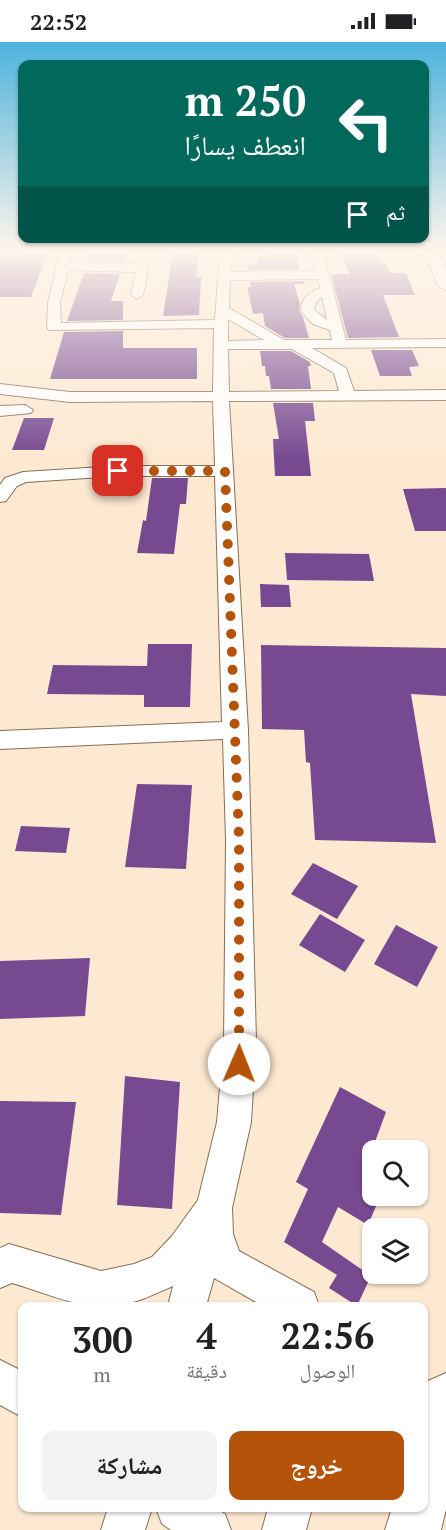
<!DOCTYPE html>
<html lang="ar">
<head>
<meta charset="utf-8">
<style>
  body { margin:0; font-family:"PT Serif","Noto Naskh Arabic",serif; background:#f2f2f2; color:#202124; direction:rtl; height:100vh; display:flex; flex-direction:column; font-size:22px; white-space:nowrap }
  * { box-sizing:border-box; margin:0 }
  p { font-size:20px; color:#757577 }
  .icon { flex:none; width:33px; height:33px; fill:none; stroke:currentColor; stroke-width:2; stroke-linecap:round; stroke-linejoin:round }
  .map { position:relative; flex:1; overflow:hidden; direction:ltr }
  .sheet { position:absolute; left:18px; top:1260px; width:410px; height:210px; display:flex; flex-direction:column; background:#fff; border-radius:12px; box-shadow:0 2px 4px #0004; direction:rtl }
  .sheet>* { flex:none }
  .banner { position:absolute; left:18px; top:18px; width:411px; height:183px; border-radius:12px; box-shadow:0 2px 4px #0004; direction:rtl; background:#00695c; color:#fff; overflow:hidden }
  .fabs { position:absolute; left:362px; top:1098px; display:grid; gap:12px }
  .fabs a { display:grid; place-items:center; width:66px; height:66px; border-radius:12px; background:#fff; box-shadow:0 2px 4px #0004; font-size:30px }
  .pin { position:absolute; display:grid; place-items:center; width:51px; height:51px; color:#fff; margin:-26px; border-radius:12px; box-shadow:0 3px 9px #0006 }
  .me { position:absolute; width:66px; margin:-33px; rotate:1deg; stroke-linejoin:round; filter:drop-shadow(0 0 4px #0008) }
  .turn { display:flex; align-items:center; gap:21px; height:126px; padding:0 24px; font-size:27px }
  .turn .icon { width:78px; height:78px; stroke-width:2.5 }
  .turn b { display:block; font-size:42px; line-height:51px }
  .then { display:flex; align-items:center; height:57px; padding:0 24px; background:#0003; gap:12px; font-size:22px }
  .eta { display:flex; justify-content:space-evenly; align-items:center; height:102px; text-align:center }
  .eta b { font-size:36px; font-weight:700; line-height:42px }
  .cta { display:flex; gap:12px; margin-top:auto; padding:12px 24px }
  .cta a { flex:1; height:69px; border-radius:12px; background:#b45309; color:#fff; font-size:24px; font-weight:700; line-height:69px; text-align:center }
  .cta a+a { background:#f2f2f2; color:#202124 }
  .status { display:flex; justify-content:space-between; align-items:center; height:42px; padding:0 30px; background:#fff; direction:ltr }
  .status svg { height:16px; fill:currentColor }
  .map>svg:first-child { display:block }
</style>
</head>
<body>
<div class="status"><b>22:52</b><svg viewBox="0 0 49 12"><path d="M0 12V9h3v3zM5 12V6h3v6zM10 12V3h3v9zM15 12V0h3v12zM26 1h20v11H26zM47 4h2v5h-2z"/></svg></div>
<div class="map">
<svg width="446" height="1488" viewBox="0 0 446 1488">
  <rect width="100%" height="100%" fill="#fde9d2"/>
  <!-- building -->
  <g fill="#774991">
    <path d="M0,210H48L31,255H0Z"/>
    <path d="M92,210H127L124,220L89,219Z"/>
    <path d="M173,210H193V214H198L196,235H201L199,273L163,274Z"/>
    <path d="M267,210H295L300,227L248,228L247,222H258L256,215H268Z"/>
    <path d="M340,210H370L373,215H379L382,221H386L390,231H406L415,253H383L399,295L348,296L331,232H350Z"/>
    <path d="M84,231L120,232L111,259H123V278L67,279Z"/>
    <path d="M303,239L304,242H294L300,262L299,269L303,275L309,296H285L265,284L263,271L253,272L247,245H251L250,240Z"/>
    <path d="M123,289V306H197V337H50L64,290Z"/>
    <path d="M371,308H412L419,324L409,325L412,334H380Z"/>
    <path d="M260,309H291L310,320L311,324H308L311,347H271L269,334H266L265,324H262Z"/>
    <path d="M273,361H313L315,379H305L311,434H275L273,397H279Z"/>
    <path d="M24,376H54L44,408H12Z"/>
    <path d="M152,436H188L186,462H180L174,512L137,511L143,478L146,479Z"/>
    <path d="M446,446V489H415L403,447Z"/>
    <path d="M285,511L369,512L374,539L287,538Z"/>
    <path d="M260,542L289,543L291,565H261Z"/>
    <path d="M148,602H192L190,665H144V653L47,652L53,623L147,624Z"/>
    <path d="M261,603L446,606V654L411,652L436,801L315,798L310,721L306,720L304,688L262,687Z"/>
    <path d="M137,742L192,743L186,827L125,825Z"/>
    <path d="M21,784L70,786L66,811L15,809Z"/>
    <path d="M313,821L358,844L337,877L291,852Z"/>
    <path d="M320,872L365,898L345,930L299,903Z"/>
    <path d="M396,883L438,905L417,945L374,922Z"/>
    <path d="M90,916L85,974L0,977V919Z"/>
    <path d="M125,1034L180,1040L172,1167L117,1163Z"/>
    <path d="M340,1045L386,1070L372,1108V1154L379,1157L368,1183L338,1165L322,1200L371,1234L357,1264L329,1246L337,1233L284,1200L308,1147L296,1140Z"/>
    <path d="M0,1059L76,1060L61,1173L0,1171Z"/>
  </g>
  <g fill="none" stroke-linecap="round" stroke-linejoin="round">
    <!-- minor casing -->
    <g stroke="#856f56" stroke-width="2">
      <g id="minor">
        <path d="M60,210H72L69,221L140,222L148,228L143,253L137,257L131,253L136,230L68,228L60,261L61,281L215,278L220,210H232L231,230L316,229L311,210H323L346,298L446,297V305L312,306L346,326L354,349L446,348V358L229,359L248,688L256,999L251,1080L232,1166L233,1192L239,1209L314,1250L319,1264H263L214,1236L206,1264H168L173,1244C155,1252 136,1261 116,1264C85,1269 43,1250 12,1241L0,1246V1206L9,1202L101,1229L134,1222L152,1215L172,1194L198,1158L217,1080L224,999L226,798L223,697L0,707V689L222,680L215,434H118L26,440L17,444L6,459L0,460V443L5,436L23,430L118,424H215L213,359L70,360L0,352V342L70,350H213L214,286L49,288L47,285L48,261ZM318,237L320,246C309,250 301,257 301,269L313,282L330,288L332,298H284L229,266L230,238ZM322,255L327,278L314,268L316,260ZM228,277L264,298L228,299ZM228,307H292L334,331L339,349L229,350Z"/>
        <path d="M25,363L33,368L31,371L0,374V364Z"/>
        <path d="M0,1318L22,1329V1375L0,1363Z"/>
        <path d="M108,1466H152L145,1488H101Z"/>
        <path d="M156,1466H215L225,1472L231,1488H171L162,1482Z"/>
        <path d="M268,1466H312L306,1488H262Z"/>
      </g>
    </g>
    <!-- major casing -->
    <g stroke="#856f56" stroke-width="2">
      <g id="major">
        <path d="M424,210H438L446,227V249L438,244Z"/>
        <path d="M446,1331V1467L441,1488H385L392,1466H423V1351L428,1339Z"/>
      </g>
    </g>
    <!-- minor -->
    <use href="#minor" fill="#fff" fill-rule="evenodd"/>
    <!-- major -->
    <use href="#major" fill="#fff" fill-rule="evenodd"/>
  </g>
  <!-- sky -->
  <linearGradient id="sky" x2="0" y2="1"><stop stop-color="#4db3dc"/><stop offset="0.5" stop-color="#fef5eb"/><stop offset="1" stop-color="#fef5eb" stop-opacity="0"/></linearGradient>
  <rect width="446" height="418" fill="url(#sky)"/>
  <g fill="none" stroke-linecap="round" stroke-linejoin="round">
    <!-- route -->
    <path stroke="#b45309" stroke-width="10" stroke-dasharray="0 18" d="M118,429H225L239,798V1022"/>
  </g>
</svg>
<div class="fabs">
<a><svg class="icon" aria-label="search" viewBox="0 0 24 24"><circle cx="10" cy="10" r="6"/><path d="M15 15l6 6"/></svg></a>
<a><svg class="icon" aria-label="layers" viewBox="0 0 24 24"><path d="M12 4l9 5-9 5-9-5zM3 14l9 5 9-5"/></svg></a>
</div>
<div class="pin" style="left:118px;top:429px;background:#d93025"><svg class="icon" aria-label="arrive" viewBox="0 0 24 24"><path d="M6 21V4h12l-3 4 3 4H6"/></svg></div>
<svg class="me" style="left:239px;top:1022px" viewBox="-20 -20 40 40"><circle r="19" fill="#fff"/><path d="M0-13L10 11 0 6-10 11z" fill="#b45309"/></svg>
<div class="banner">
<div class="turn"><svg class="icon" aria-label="left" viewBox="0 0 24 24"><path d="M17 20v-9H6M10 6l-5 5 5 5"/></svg><div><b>250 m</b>انعطف يسارًا</div></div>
<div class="then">ثم<svg class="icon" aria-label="arrive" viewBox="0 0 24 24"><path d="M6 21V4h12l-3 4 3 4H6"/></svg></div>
</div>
<section class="sheet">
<div class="eta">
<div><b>22:56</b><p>الوصول</p></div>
<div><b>4</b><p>دقيقة</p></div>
<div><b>300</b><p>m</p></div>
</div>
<div class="cta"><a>خروج</a><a>مشاركة</a></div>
</section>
</div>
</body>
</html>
